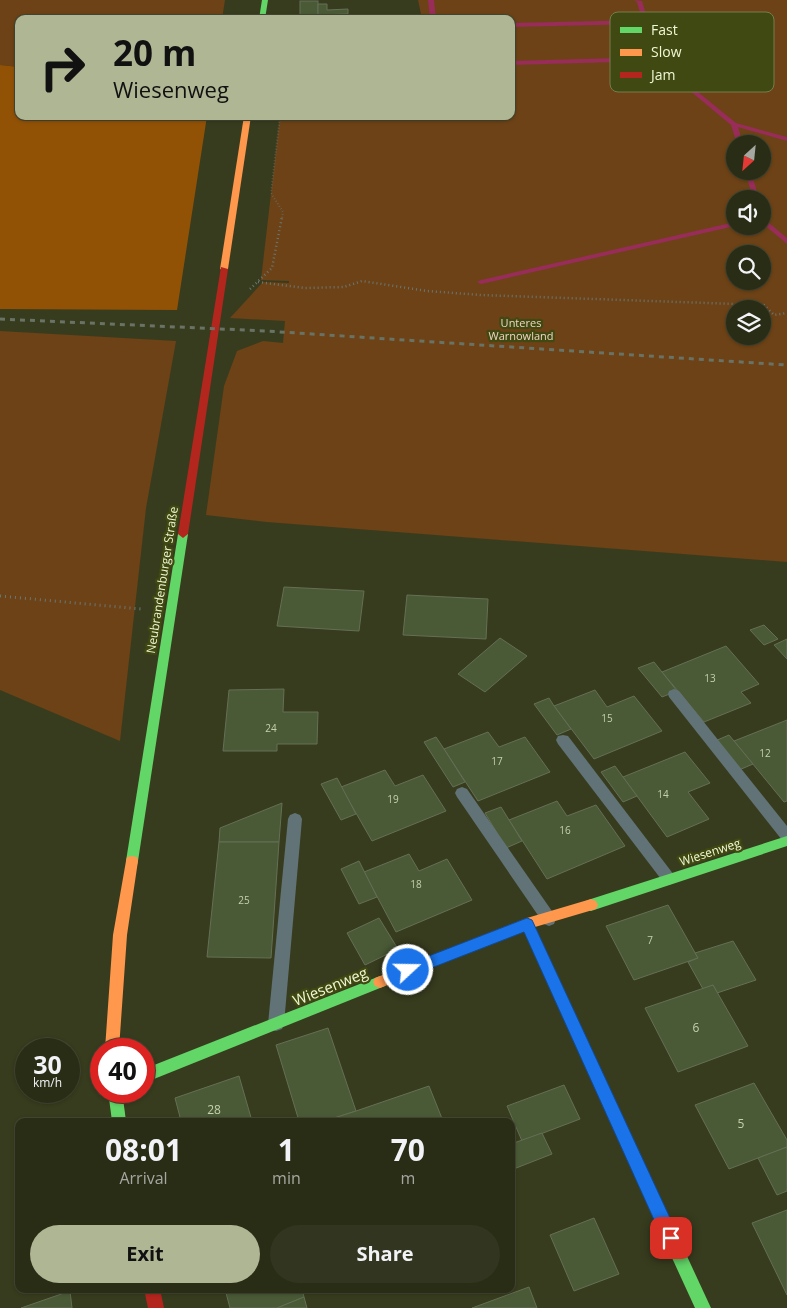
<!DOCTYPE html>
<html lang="en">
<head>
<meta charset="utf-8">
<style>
  body { margin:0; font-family:"Open Sans",sans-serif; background:#32351f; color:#f1f3f6; height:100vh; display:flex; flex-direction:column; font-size:19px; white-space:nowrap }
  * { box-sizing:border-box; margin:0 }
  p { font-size:16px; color:#a5a8a1 }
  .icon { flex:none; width:28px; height:28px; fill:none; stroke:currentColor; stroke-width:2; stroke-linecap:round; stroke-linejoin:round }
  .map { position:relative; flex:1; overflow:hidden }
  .sheet { position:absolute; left:15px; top:1118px; width:500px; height:175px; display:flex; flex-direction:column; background:#2a2d16; border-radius:10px; box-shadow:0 1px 4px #0004,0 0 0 1px #464935 }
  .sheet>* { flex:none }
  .banner { position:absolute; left:15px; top:15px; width:500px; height:105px; border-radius:10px; box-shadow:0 1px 4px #0004,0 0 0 1px #464935; background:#afb694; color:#111; overflow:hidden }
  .needle { width:32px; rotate:207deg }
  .fabs { position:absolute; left:726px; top:135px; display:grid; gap:10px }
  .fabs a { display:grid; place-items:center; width:45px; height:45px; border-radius:50%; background:#2a2d16; box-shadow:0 1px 4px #0004,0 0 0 1px #464935; font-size:25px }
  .speed { position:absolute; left:15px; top:1038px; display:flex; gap:10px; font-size:25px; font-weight:700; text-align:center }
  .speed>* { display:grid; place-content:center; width:65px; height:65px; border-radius:50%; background:#2a2d16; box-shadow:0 1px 4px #0004,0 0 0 1px #464935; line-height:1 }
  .speed small { font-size:12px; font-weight:400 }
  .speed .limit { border:8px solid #d22; background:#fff; color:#111 }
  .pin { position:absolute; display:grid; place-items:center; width:42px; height:42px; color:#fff; margin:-21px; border-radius:10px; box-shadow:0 2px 8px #0006 }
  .me { position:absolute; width:55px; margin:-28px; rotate:69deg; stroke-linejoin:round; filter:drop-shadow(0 0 4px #0008) }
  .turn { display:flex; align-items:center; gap:18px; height:105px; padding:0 15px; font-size:22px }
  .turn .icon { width:65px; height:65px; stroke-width:2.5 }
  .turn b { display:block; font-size:35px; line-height:42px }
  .eta { display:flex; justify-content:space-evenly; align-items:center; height:85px; text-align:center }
  .eta b { font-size:30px; font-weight:700; line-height:35px }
  .button { display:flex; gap:10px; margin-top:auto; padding:10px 15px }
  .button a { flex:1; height:58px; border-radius:30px; background:#afb694; color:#111; font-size:20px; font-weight:700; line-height:58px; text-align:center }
  .button a+a { background:#32351f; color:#f1f3f6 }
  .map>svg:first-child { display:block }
</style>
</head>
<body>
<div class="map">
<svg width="787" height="1308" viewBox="0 0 787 1308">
  <rect width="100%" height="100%" fill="#383c1e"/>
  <!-- green -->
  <g fill="#6d4216" fill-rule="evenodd">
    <path d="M0,0H225L222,19H19V67L0,65Z"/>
    <path d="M418,0H787V562L267,522L206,515L224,386L237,351L263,341L283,343L285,321L230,318L263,282L289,283V281L261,280L280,116H511V19H422ZM735,144H762V171H735ZM735,199H762V226H735ZM735,254H762V281H735ZM735,309H762V336H735Z"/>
    <path d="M0,331L176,341L146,508L120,741L0,690Z"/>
  </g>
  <!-- forest -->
  <path fill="#925206" d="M0,65L19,67V116H207L177,310L0,309Z"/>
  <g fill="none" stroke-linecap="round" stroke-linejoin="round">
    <!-- stream -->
    <g fill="#972d58" fill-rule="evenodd">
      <path d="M428,0H434L436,19H430Z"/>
      <path d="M634,0L642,1L660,61L736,123L787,137V141L738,127L743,144H737L731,125L654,61L511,65V61L653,57L643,24L511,27V23L642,20L637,2Z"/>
      <path d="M745,171H751L759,199H753Z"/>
      <path d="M762,217L787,238V244L762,223Z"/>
      <path d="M735,222V226L481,284L477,282L481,280Z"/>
    </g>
  </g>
  <!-- building -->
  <g fill="#4a5a36" stroke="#646f56">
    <rect x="300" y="1" width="18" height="14"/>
    <path d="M318,4H327V10L348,9V14L318,15Z"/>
    <path d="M284,587L364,591L359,631L277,626Z"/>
    <path d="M407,595L488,599L486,639L403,635Z"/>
    <path d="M764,625L778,639L764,645L750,630Z"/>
    <path d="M500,638L527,656L485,692L458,674Z"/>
    <path d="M787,639V659L774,645Z"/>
    <path d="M726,646L759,684L741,692L751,703L704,722L662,672Z"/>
    <path d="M654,662L677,691L662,697L638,668Z"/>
    <path d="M284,689L283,712H318L317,744H277V751H223L229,690Z"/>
    <path d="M595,690L607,707L634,696L662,731L594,759L554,706Z"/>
    <path d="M549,698L554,706L571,729L557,735L534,704Z"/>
    <path d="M787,720V801L784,802L734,741Z"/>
    <path d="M488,732L499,747L525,737L550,772L478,801L444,749Z"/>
    <path d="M729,735L753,764L739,770L715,741Z"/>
    <path d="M436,737L444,749L465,782L453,787L424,742Z"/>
    <path d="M685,752L710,783L688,792L709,819L667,837L623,777Z"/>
    <path d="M615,766L623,777L637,796L623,802L601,772Z"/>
    <path d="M385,770L395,786L423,775L446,811L372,841L341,787Z"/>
    <path d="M337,778L356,814L341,820L321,784Z"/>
    <path d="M557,801L567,816L596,805L625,846L547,879L509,820Z"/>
    <path d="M282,803L279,842H219L220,828Z"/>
    <path d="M501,807L522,841L506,848L485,813Z"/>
    <path d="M219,842H279L271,958L207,957Z"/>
    <path d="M409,854L419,871L447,859L472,900L396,932L364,872Z"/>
    <path d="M359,861L377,897L359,904L341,869Z"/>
    <path d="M668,905L698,958L634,980L606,926Z"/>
    <path d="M379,918L398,949L365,965L347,933Z"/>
    <path d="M733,941L756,980L717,993L713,985L703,989L688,962L698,958L695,953Z"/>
    <path d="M713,985L748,1046L678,1072L645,1008Z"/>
    <path d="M328,1028L356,1111L325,1121H299L276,1045Z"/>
    <path d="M239,1076L252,1121H181L175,1098Z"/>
    <path d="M754,1083L787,1140V1147L729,1169L695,1105Z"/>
    <path d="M564,1085L580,1119L522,1141L507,1106Z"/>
    <path d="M429,1086L443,1121H325L356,1111Z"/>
    <path d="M542,1133L552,1154L511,1170V1144Z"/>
    <path d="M787,1147V1191L777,1195L758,1158Z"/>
    <path d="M787,1210V1295L752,1223Z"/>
    <path d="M594,1218L619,1274L574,1291L550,1235Z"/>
    <path d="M529,1287L537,1308H472Z"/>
    <path d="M225,1289H302L304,1297L277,1308H230Z"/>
    <path d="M70,1291L72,1308H21Z"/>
    <path d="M304,1297L307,1308H277Z"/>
  </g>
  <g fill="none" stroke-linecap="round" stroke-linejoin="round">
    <!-- path-far2 -->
    <path stroke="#687775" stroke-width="2" stroke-dasharray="0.5 2.5" stroke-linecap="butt" d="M280,116L271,193L283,212L282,218"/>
    <!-- path-far1 -->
    <g stroke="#687775" stroke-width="2.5" stroke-dasharray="1 3" stroke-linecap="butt">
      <path d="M258,282L305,288L344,287L362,281L427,291L481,295L764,305L774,315L787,313"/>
      <path d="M250,289L272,268L282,217"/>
    </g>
    <!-- path -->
    <path stroke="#687775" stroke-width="3" stroke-dasharray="1 4" stroke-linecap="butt" d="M0,596L141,609"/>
    <!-- lane -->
    <g fill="#617377" fill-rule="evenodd">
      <path d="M674,689L679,691L787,826V842L782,840L669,697L668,694L669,691Z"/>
      <path d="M563,735L568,736L674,875L676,879L674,883L669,885L664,883L558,744L556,740L558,736Z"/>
      <path d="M462,787L467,789L554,914L556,919L554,924L549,926L544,924L457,797L455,793L457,789Z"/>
      <path d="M295,813L300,815L302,819L284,1024L282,1029L276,1031L270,1029L268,1024L288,819L290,815Z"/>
    </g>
    <!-- fast -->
    <g fill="#63d668" fill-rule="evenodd">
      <path d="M262,0H268L265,19H259Z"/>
      <path d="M183,530L188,534L138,861L137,865L132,866L127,865L126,861L178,534Z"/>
      <path d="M787,836V846L591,911L586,909L584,905L586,901L591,899Z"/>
      <path d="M380,976L385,978L387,982L385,986L144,1083V1069Z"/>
      <path d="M108,1091H122L126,1121H112Z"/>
      <path d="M642,1167L647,1170L711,1308H695L634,1175L637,1170Z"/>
    </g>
    <!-- slow -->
    <g fill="#ff974d" fill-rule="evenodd">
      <path d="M244,116H251L228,269L224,271L220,269Z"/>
      <path d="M132,856L137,857L138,861L127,935L119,1049H105L113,935L126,861L127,857Z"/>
      <path d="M591,899L596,901L598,905L596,909L535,927L647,1170L650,1175L647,1180L642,1183L637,1180L524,931L380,988L375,986L373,982L375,978L527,918Z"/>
    </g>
    <!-- jam -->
    <g fill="#b3261e" fill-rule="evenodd">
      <path d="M221,267L228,269L188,534L183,538L178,534Z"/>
      <path d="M144,1289H160L164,1308H148Z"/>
    </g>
    <!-- rail -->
    <path stroke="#687265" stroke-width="3" stroke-dasharray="5 5" stroke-linecap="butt" d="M0,319L266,331L787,365"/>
  </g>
  <!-- route -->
  <path fill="#1a73e8" stroke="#114b97" d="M527,918L532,920L677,1233L679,1238L677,1244L671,1246L665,1244L524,932L408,977L403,975L401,970L403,966Z"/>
  <g text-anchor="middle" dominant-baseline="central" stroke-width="4.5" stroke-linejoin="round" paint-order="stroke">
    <!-- number labels -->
    <g font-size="10" fill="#c6d0ac">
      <text x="710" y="678">13</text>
      <text x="607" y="718">15</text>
      <text x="271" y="728">24</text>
      <text x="765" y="753">12</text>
      <text x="497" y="761">17</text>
      <text x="663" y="794">14</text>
      <text x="393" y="799">19</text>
      <text x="565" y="830">16</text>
      <text x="416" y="884">18</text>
      <text x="244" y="900">25</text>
      <text x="650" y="940">7</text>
    </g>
    <!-- far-park labels -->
    <g font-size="11" fill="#edd4c2" stroke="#404911">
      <text x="521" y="322">Unteres<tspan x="521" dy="13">Warnowland</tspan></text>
    </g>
    <!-- street labels -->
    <g font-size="12" fill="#eff8d4" stroke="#404911">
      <text transform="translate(162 580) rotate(-81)">Neubrandenburger Straße</text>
      <text transform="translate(710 852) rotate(-18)">Wiesenweg</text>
    </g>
    <!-- near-number labels -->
    <g font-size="12" fill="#c6d0ac">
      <text x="696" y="1027">6</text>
      <text x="214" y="1109">28</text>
      <text x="741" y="1123">5</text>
    </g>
    <!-- near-street labels -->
    <g font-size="15" fill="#eff8d4" stroke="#404911">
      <text transform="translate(330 986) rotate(-22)">Wiesenweg</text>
    </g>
  </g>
  <!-- legend -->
  <rect x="610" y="12" width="164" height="80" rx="8" fill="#404911" stroke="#757e4c" stroke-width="1"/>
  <rect x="620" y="27" width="22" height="6" fill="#63d668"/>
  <rect x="620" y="49" width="22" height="7" fill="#ff974d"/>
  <rect x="620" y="72" width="22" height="6" fill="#b3261e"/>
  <g font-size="14" fill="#eff8d4">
    <text x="651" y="35">Fast</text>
    <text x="651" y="57">Slow</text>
    <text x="651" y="80">Jam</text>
  </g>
</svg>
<div class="fabs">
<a><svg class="needle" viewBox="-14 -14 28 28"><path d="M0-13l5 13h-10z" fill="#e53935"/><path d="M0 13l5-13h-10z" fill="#a5a8a1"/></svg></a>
<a><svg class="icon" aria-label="sound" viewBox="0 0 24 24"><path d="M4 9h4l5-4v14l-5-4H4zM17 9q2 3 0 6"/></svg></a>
<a><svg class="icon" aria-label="search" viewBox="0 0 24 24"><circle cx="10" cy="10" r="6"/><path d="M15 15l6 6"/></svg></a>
<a><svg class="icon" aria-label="layers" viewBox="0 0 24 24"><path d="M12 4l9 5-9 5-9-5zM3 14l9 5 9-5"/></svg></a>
</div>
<div class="speed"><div>30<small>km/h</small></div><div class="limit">40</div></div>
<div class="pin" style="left:671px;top:1238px;background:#d93025"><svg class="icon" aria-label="arrive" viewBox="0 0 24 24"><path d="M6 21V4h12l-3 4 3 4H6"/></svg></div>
<svg class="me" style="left:408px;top:970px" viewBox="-20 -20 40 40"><circle r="17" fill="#1a73e8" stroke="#fff" stroke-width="3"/><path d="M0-11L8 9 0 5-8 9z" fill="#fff"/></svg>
<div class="banner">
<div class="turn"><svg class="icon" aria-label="right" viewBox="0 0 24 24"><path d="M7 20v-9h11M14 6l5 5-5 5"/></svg><div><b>20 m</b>Wiesenweg</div></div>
</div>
<section class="sheet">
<div class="eta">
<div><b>08:01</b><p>Arrival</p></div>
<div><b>1</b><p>min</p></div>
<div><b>70</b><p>m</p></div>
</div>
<div class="button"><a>Exit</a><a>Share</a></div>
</section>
</div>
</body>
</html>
